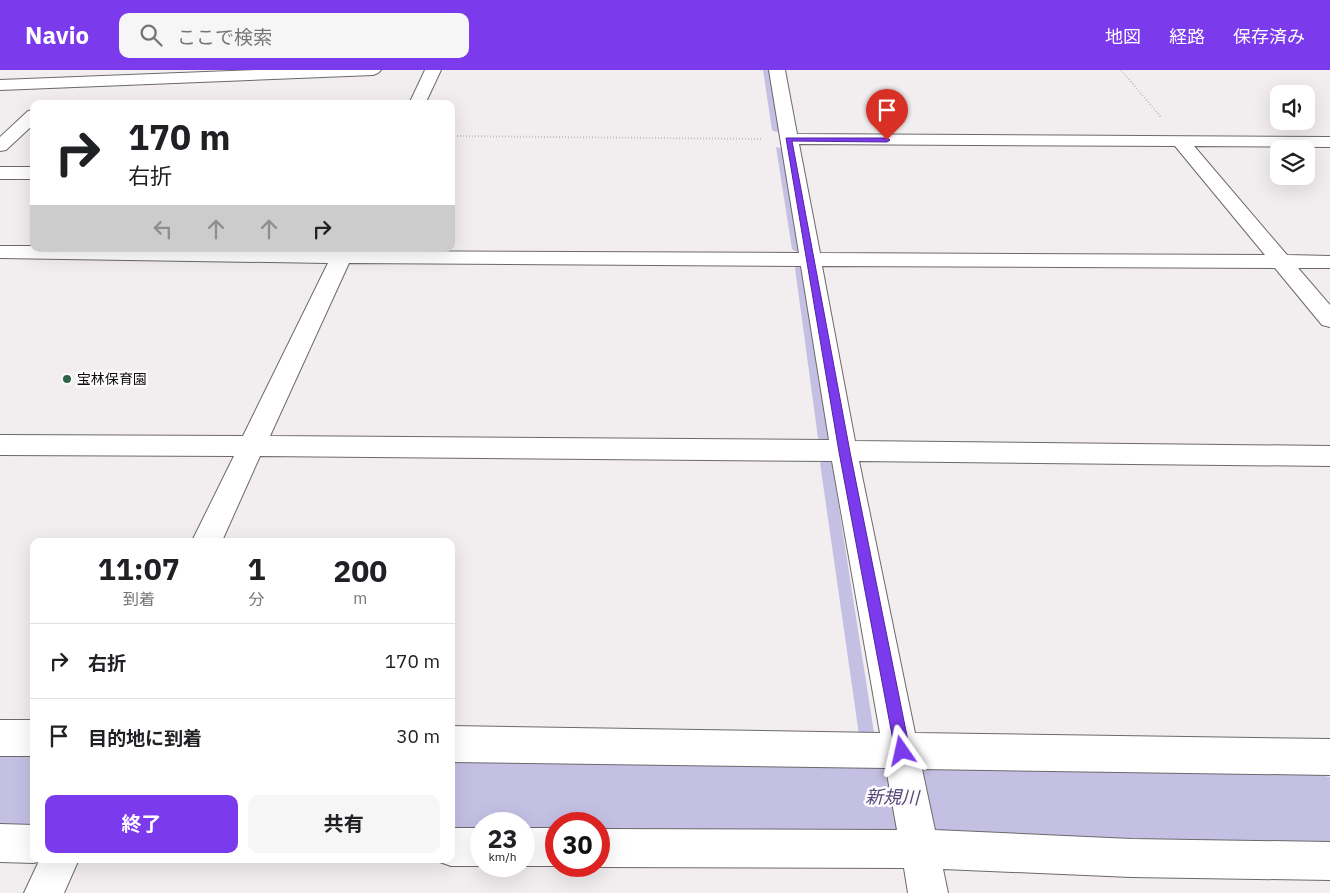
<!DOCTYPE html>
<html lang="ja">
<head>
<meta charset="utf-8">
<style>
  body { margin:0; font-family:"IBM Plex Sans","Noto Sans JP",sans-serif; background:#f6f6f6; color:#202124; height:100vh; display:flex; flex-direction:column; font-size:19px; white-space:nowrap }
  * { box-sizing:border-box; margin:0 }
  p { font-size:16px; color:#757577 }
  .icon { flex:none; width:28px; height:28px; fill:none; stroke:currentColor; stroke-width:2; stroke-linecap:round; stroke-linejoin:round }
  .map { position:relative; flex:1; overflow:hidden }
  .drawer { position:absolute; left:30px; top:468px; width:425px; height:325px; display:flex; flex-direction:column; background:#fff; border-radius:10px; box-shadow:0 5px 20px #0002 }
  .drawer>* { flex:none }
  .top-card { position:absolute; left:30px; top:30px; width:425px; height:152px; border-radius:10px; box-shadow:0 5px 20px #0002; background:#fff; color:#202124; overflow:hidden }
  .buttons { position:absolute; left:1270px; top:15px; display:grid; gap:10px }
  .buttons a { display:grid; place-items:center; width:45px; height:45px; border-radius:10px; background:#fff; box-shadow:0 5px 20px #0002; font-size:25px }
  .speed { position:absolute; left:470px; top:742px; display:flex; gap:10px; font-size:25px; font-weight:700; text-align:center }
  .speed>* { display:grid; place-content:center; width:65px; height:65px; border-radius:50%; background:#fff; box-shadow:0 5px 20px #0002; line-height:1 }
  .speed small { font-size:12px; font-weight:400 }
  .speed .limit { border:8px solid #d22; background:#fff; color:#111 }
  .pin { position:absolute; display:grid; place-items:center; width:42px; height:42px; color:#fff; margin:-51px -21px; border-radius:50% 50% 50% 0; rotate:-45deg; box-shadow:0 0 5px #0007 }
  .pin .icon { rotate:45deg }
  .me { position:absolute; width:55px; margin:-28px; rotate:349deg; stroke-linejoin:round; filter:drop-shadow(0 0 4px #0008) }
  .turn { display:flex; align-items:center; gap:18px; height:105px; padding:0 15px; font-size:22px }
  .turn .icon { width:65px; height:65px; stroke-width:2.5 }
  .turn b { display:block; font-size:35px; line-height:42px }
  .lanes { display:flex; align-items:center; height:48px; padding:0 15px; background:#0003; justify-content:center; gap:25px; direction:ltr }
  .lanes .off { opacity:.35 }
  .eta { display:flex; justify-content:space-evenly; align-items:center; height:85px; text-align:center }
  .eta b { font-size:30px; font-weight:700; line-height:35px }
  .cta { display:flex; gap:10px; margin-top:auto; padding:10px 15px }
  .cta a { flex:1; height:58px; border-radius:10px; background:#7c3aed; color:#fff; font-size:20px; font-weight:700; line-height:58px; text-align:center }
  .cta a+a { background:#f6f6f6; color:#202124 }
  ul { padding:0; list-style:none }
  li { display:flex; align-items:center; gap:15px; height:75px; padding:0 15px; border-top:1px solid #e0e0e0 }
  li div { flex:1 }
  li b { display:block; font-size:19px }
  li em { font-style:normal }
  header { display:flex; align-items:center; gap:30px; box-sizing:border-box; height:70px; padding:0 25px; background:#7c3aed; color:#fff }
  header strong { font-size:24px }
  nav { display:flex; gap:28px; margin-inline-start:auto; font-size:18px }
  .search { width:350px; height:45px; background:#f6f6f6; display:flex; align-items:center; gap:12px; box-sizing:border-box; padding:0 18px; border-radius:10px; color:#757577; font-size:19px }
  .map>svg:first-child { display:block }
</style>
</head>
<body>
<header>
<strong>Navio</strong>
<div class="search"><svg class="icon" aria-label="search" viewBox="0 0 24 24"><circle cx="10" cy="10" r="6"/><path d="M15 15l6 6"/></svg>ここで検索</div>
<nav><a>地図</a><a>経路</a><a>保存済み</a></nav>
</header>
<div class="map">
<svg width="1330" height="823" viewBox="0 0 1330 823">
  <rect width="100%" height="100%" fill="#f2edef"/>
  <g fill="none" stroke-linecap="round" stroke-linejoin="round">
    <!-- stream -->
    <g fill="#c4c0e4" fill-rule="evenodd">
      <path d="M763,0H769L780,60L776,62L772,60Z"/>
      <path d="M776,77L783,79L800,179L796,182L792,179Z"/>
      <path d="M799,195L803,198L828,368L823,372L818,368L795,198Z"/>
      <path d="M826,389L832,393L884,727L881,732L876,735L871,732L868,727L820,393Z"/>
    </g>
    <!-- river -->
    <g fill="#c4c0e4" fill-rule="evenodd">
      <path d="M0,672L34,673V759L0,758Z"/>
      <path d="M451,678L1220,687L1330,707V795L1220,775L599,766V754H556V766L524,765V754H481V765L451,764Z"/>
    </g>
    <!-- minor casing -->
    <g stroke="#6d696a" stroke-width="2">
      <g id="minor">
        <path d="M257,0H381L378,3L373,5L0,20V10Z"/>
        <path d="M425,0H441L425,34H409Z"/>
        <path d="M769,0H785L797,64L1330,67V77L1194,76L1287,185L1330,186V198H1298L1330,235V257L1322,255L1275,198L822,196L855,371L1330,376V396L859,391L915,663L1330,669V705L922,699L935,760L1131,769L1330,772V810L1131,807L943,799L948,823H908L904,798L599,797L597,796H599V759L897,760L886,698L451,692V656L880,663L832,391L260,386L222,471H192L234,386L0,385V365L243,366L328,193L0,188V176H34V179L334,181L335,179H355V181L799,183ZM799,74L1175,76L1265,185L820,183ZM349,193L801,196L829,370L270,366Z"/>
        <path d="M34,40V54L6,80L0,81V67L28,41Z"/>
        <rect x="0" y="97" width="34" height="12"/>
        <rect x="0" y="650" width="34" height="36"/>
        <path d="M0,754L34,755V789H79L64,823H24L39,791L34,793L0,792Z"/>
        <path d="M451,758H481V796H451L437,791V789H451Z"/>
        <rect x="524" y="758" width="32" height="38"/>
      </g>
    </g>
    <!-- path -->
    <g stroke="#999697" stroke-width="2" stroke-dasharray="0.5 2.5" stroke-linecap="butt">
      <path d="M1121,0L1161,47"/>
      <path d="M451,66L761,69"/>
    </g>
    <!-- minor -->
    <use href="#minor" fill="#fff" fill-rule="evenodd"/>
  </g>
  <!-- route -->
  <path fill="#7c3aed" stroke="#51269a" d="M786,68H887L890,70L887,72L792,71L850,382L910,681L907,686L902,688L897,686L895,681L839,382Z"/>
  <!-- markers -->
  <circle fill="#2e6348" stroke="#fefbfc" stroke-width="2" cx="67" cy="309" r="5"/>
  <g text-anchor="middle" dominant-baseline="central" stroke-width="5" stroke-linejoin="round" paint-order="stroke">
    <!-- poi labels -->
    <g font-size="14" fill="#0d0c0c" stroke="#fefbfc" text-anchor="start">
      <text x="77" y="309">宝林保育園</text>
    </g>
    <!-- near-water labels -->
    <g font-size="18" font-style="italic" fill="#514779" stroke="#fefbfc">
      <text transform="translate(892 727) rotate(1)">新規川</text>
    </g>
  </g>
</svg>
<div class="buttons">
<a><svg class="icon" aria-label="sound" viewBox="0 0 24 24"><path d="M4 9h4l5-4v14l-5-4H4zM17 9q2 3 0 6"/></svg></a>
<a><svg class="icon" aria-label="layers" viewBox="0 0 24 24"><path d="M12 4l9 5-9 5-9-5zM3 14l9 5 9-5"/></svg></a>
</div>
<div class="speed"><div>23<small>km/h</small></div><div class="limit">30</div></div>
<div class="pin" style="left:887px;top:70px;background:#d93025"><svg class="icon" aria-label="arrive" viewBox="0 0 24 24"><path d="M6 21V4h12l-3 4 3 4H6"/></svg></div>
<svg class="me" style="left:902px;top:681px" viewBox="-20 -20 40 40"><path d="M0-17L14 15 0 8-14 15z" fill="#7c3aed" stroke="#fff" stroke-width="4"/></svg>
<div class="top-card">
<div class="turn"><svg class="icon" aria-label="right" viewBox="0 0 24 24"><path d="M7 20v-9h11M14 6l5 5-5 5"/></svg><div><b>170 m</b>右折</div></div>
<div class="lanes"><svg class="icon off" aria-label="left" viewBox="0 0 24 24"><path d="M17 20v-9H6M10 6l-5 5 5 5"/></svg><svg class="icon off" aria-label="ahead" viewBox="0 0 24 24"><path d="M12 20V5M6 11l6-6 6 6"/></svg><svg class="icon off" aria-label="ahead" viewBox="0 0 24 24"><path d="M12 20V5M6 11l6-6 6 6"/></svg><svg class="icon" aria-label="right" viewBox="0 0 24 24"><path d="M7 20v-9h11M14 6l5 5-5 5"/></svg></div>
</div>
<section class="drawer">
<div class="eta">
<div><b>11:07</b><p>到着</p></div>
<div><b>1</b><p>分</p></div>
<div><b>200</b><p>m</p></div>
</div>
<ul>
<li><svg class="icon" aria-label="right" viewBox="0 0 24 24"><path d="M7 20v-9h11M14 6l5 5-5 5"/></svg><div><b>右折</b></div><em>170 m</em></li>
<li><svg class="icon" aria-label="arrive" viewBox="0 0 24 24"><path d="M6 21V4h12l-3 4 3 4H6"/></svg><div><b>目的地に到着</b></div><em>30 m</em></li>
</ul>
<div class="cta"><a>終了</a><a>共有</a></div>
</section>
</div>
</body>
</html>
